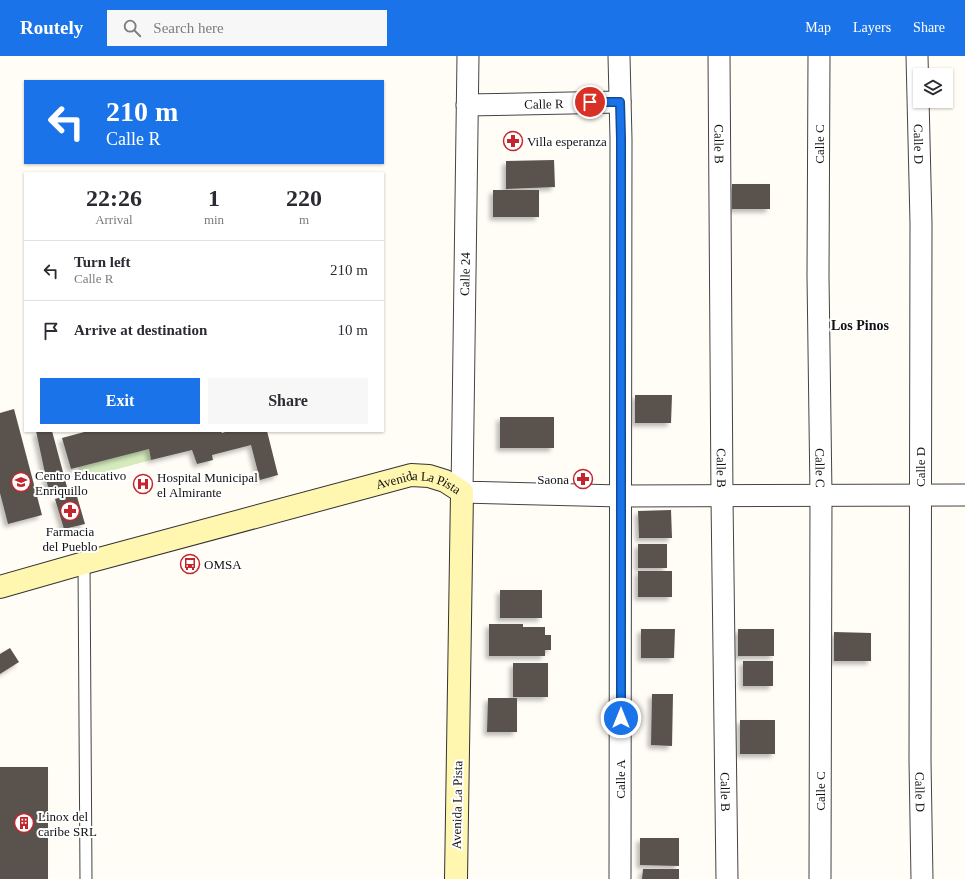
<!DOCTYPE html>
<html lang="en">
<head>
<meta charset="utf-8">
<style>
  body { margin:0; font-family:Georgia,serif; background:#f7f7f7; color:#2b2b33; height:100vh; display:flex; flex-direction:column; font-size:15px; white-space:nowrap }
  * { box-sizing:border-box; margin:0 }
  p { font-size:13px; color:#7c7c81 }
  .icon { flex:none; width:22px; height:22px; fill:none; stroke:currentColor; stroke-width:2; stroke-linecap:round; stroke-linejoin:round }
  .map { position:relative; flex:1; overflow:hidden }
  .side { position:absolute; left:24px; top:116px; width:360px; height:260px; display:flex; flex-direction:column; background:#fff; border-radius:0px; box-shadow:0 1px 3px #0004 }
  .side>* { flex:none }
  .guide { position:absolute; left:24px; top:24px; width:360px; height:84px; border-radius:0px; box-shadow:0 1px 3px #0004; background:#1a73e8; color:#fff; overflow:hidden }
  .controls { position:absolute; left:913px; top:12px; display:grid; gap:8px }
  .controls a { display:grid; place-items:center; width:40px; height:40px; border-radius:0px; background:#fff; box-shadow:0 1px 3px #0004; font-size:20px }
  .pin { position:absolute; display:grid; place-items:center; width:34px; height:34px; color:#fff; margin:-17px; border:2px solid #fff; border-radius:50%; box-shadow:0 1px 4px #0007 }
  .me { position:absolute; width:44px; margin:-22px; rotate:0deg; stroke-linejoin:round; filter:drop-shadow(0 0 3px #0008) }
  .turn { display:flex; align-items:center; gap:14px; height:84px; padding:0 16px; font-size:18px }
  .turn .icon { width:52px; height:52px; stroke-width:2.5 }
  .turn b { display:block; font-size:28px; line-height:34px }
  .eta { display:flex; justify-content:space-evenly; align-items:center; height:68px; text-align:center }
  .eta b { font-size:24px; font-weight:700; line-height:28px }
  .primary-button { display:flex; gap:8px; margin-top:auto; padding:8px 16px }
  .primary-button a { flex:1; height:46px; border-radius:0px; background:#1a73e8; color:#fff; font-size:16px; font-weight:700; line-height:46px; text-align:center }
  .primary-button a+a { background:#f7f7f7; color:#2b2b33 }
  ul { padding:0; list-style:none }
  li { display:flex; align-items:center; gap:12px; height:60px; padding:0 16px; border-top:1px solid #e1e1e2 }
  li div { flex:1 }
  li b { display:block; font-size:15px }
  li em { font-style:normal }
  header { display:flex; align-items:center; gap:24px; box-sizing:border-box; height:56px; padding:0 20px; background:#1a73e8; color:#fff }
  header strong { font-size:19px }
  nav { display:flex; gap:22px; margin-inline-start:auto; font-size:14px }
  .search { width:280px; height:36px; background:#f7f7f7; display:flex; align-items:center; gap:10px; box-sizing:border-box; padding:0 14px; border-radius:0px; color:#7c7c81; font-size:15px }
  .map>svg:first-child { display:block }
</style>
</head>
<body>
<header>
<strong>Routely</strong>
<div class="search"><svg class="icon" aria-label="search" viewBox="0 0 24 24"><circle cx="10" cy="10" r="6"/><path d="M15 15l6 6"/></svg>Search here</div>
<nav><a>Map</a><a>Layers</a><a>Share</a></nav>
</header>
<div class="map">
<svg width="965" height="823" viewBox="0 0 965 823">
  <defs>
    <filter id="shadow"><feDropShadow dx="-3.5" dy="3.5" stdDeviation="2" flood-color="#0004"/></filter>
  </defs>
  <rect width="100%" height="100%" fill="#fffdf5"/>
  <!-- green -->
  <path fill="#d5ebbd" d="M149,393L151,404L88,421L79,416L78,411Z"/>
  <!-- building -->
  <g fill="#5a524d" filter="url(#shadow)">
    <path d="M554,104L555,131L506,133V105Z"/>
    <rect x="732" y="128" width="38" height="25"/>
    <rect x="493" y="134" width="46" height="27"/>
    <path d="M635,339H672L671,367H635Z"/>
    <path d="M14,353L42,459L8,468L0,437V357Z"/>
    <rect x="500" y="361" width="54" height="31"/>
    <path d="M36,375H52L67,431L49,436Z"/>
    <path d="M88,375H221L222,377L228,375H267L278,419L260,424L251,389L212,399L213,404L197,408L192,394L151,404L149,393L71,413L62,382Z"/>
    <path d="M76,437L85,468L64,473L55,443Z"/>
    <path d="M671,454L672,482H639L638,455Z"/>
    <rect x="638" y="488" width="29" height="24"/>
    <rect x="638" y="515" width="34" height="26"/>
    <rect x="500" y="534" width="42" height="28"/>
    <path d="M489,568H523V571H545V579H551V594H545V600H489Z"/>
    <path d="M641,573H675L674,602H641Z"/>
    <rect x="738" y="573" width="36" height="27"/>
    <path d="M834,576L871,577V605H834Z"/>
    <path d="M10,592L19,606L0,618V598Z"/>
    <rect x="743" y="605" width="30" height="25"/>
    <rect x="513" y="607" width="35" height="34"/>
    <path d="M652,638H673L672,690L651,689Z"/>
    <path d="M488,642H517V676H487Z"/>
    <rect x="740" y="664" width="35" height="34"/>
    <rect x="0" y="711" width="48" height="112"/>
    <path d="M640,782H679V810L640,809Z"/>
    <path d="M643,813H679V823H642Z"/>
  </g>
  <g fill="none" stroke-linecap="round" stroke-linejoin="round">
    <!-- lane casing -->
    <g stroke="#444" stroke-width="13">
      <path id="lane" d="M84,507L86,823"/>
    </g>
    <!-- street casing -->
    <g stroke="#444" stroke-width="23">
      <g id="street">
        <path d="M468,0L462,436L621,440L965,439"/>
        <path d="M619,0L621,83L620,823"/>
        <path id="s1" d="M719,0L722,443L727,823"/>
        <path id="s2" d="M819,0L818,220L821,439L820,823"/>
        <path id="s3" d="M917,0L921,167L920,705L922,823"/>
        <path id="s4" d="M467,49L620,46"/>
      </g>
    </g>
    <!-- secondary casing -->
    <g stroke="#333" stroke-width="24">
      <g id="secondary">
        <path id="s5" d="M0,531L84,507L411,419L429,420L445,425L462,436L456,823"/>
      </g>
    </g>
    <!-- lane -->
    <use href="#lane" stroke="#fff" stroke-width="11"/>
    <!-- street -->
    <use href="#street" stroke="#fff" stroke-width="21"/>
    <!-- secondary -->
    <use href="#secondary" stroke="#fff6b0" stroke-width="22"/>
  </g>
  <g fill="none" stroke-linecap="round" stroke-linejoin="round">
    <!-- route casing -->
    <g stroke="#114b97" stroke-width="10">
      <path id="route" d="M590,46H620L621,83V662"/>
    </g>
    <!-- route -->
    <use href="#route" stroke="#1a73e8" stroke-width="7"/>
  </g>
  <!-- icons -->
  <defs>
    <g id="pharmacy-ring" transform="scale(1)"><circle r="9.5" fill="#fff" stroke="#c4262e" stroke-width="1.5"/><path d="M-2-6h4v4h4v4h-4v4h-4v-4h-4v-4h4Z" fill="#c4262e"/></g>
    <g id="school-ring" transform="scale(1)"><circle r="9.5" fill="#fff" stroke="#c4262e" stroke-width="1.5"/><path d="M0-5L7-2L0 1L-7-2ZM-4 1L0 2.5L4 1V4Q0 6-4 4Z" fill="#c4262e"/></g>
    <g id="hospital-ring" transform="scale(1)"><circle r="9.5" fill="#fff" stroke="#c4262e" stroke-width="1.5"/><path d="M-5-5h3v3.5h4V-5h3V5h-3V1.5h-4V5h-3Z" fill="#c4262e"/></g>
    <g id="bus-ring" transform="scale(1)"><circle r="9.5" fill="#fff" stroke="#c4262e" stroke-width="1.5"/><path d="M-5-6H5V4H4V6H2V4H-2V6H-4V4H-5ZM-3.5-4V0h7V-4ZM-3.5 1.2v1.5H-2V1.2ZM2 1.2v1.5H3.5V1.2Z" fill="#c4262e"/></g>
    <g id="building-ring" transform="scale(1)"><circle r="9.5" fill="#fff" stroke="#c4262e" stroke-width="1.5"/><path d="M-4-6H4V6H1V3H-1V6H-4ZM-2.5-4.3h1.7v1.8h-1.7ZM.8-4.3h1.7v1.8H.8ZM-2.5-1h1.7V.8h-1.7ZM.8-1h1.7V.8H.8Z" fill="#c4262e"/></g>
  </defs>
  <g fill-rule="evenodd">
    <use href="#pharmacy-ring" x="513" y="85"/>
    <use href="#pharmacy-ring" x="583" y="423"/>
    <use href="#school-ring" x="21" y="426"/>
    <use href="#hospital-ring" x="143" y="428"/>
    <use href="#pharmacy-ring" x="70" y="455"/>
    <use href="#bus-ring" x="190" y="508"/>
    <use href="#building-ring" x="24" y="767"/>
  </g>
  <g text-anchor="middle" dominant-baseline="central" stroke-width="4" stroke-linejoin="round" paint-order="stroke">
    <!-- street labels -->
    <g font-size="13" fill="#111" stroke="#fff">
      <text stroke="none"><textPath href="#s4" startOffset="77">Calle R</textPath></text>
      <text stroke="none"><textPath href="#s1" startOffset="88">Calle B</textPath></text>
      <text transform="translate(819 88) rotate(-90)">Calle C</text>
      <text stroke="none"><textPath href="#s3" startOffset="88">Calle D</textPath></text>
      <text transform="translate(465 218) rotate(-89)">Calle 24</text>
      <text stroke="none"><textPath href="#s2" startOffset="412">Calle C</textPath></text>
      <text transform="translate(920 411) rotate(-90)">Calle D</text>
      <text stroke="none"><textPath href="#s1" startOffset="412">Calle B</textPath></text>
      <text stroke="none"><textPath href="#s5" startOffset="434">Avenida La Pista</textPath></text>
      <text transform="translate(620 723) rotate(-90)">Calle A</text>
      <text stroke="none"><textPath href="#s1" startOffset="736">Calle B</textPath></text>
      <text transform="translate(820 735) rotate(-90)">Calle C</text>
      <text stroke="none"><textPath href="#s3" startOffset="736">Calle D</textPath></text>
      <text transform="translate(457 749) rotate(-89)">Avenida La Pista</text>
    </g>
    <!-- poi labels -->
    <g font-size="13" fill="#111" stroke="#fff" text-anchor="start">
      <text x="527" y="85">Villa esperanza</text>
      <text x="35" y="419">Centro Educativo<tspan x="35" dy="15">Enriquillo</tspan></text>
      <text x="157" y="421">Hospital Municipal<tspan x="157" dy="15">el Almirante</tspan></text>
      <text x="569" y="423" text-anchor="end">Saona</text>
      <text x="70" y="475" text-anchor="middle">Farmacia<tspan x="70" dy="15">del Pueblo</tspan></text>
      <text x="204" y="508">OMSA</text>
      <text x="38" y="760">Linox del<tspan x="38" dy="15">caribe SRL</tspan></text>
    </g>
    <!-- neighbourhood labels -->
    <g font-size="14" font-weight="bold" fill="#111" stroke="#fff">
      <text x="860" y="269">Los Pinos</text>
    </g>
  </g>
</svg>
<div class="controls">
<a><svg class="icon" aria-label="layers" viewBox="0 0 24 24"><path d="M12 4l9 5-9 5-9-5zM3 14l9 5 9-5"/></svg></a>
</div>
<div class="pin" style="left:590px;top:46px;background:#d93025"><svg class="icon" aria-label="arrive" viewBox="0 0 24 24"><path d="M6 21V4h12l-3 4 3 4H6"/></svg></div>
<svg class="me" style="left:621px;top:662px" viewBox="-20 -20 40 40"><circle r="17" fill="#1a73e8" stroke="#fff" stroke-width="3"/><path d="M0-11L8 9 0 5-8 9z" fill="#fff"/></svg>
<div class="guide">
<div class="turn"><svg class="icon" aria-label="left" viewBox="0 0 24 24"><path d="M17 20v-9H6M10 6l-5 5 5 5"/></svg><div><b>210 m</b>Calle R</div></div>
</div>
<section class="side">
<div class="eta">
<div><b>22:26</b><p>Arrival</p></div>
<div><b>1</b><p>min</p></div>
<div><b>220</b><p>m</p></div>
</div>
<ul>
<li><svg class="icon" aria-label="left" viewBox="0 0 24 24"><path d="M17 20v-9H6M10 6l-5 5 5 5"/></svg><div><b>Turn left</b><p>Calle R</p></div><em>210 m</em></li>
<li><svg class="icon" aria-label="arrive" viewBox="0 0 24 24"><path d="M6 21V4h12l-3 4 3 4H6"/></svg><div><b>Arrive at destination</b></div><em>10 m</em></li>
</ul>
<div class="primary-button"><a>Exit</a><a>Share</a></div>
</section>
</div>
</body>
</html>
